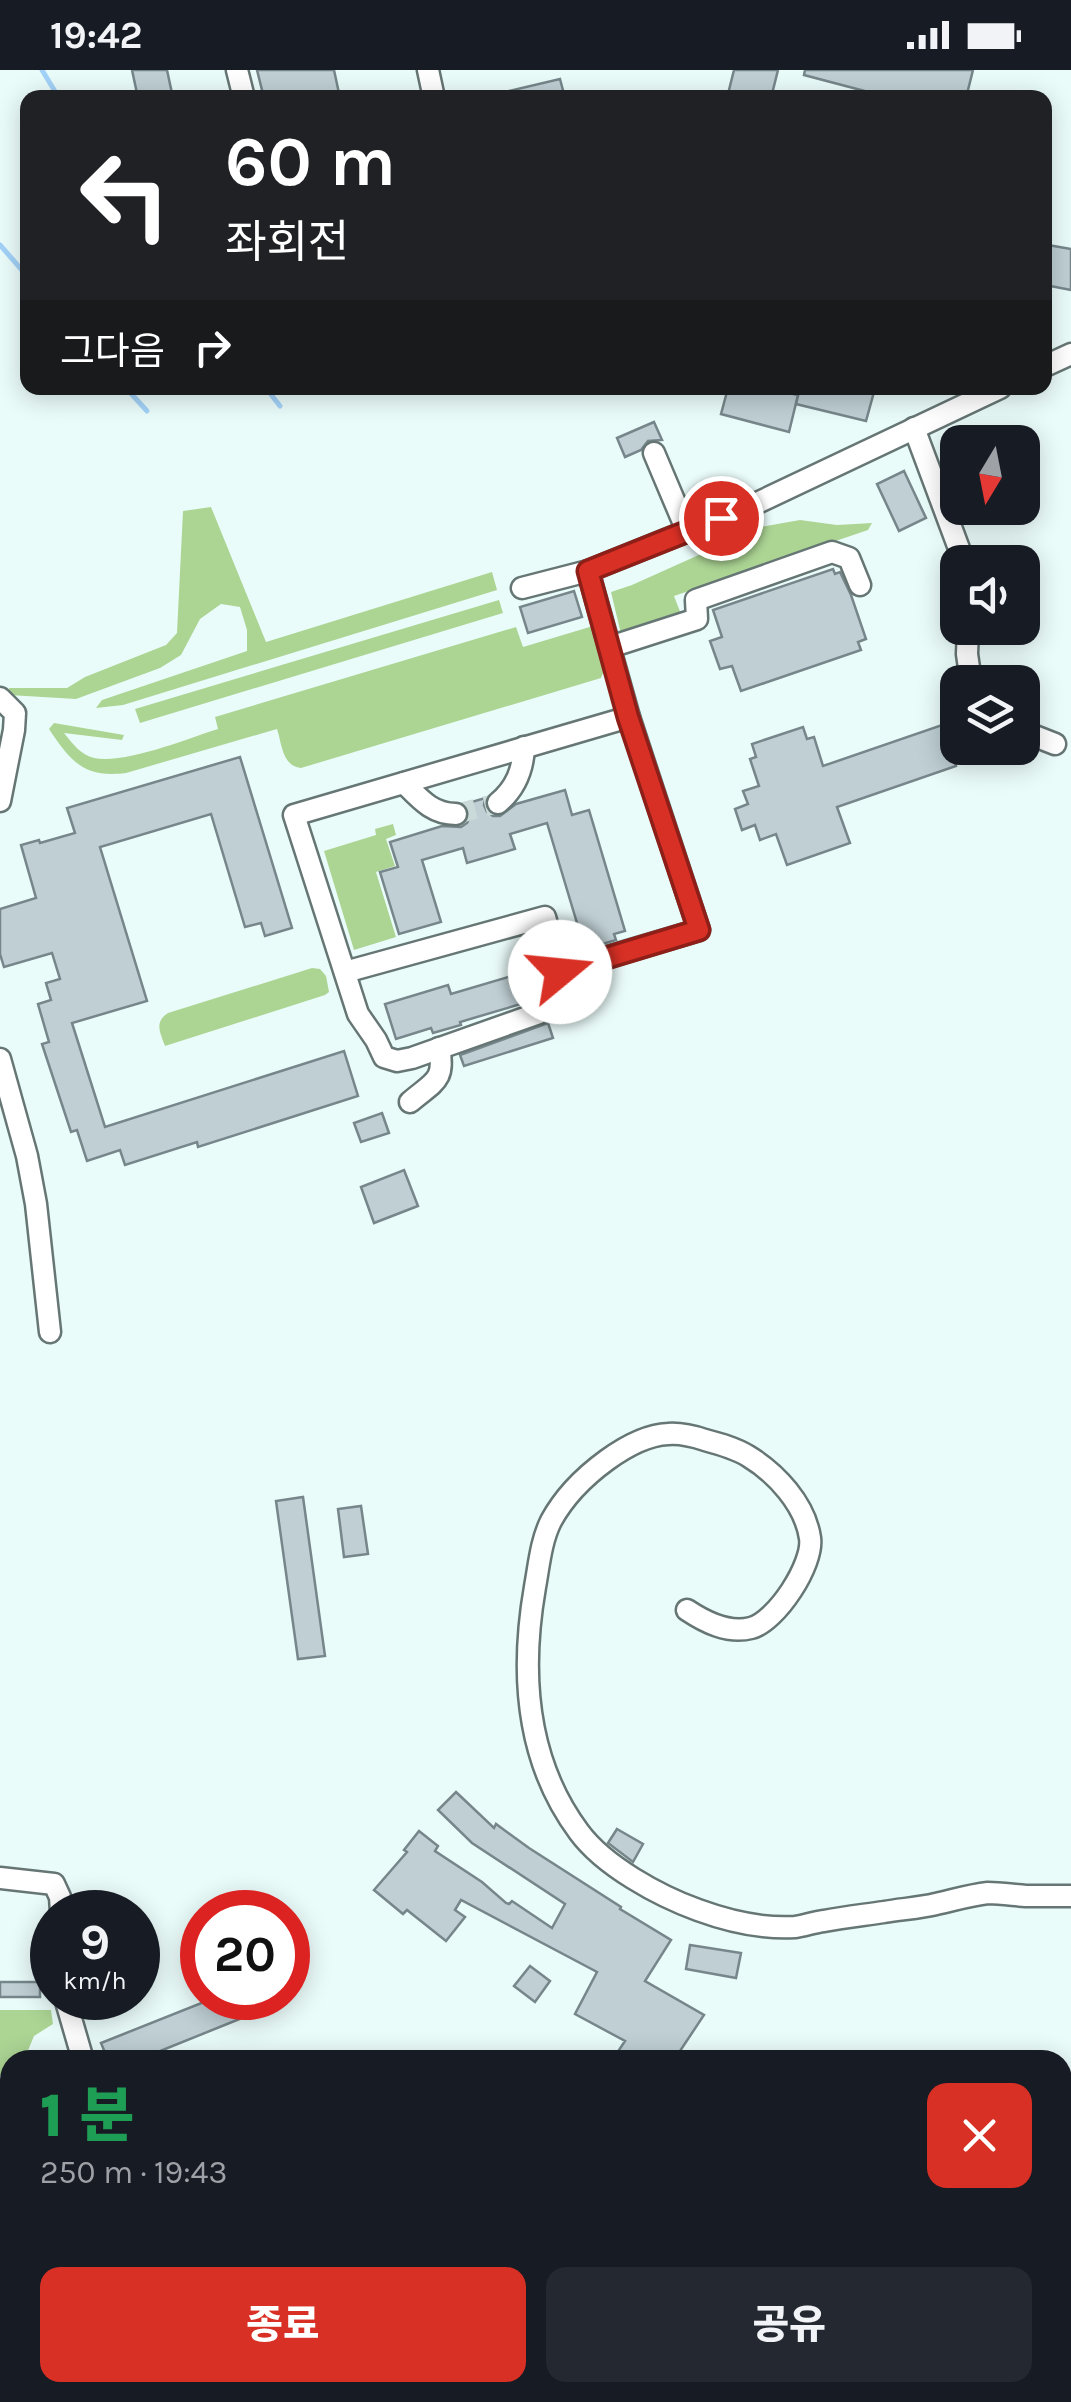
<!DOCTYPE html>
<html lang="ko">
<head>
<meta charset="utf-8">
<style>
  body { margin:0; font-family:Karla,"Noto Sans KR",sans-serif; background:#242831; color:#f1f3f6; height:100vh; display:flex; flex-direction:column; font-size:38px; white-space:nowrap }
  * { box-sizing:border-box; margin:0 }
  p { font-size:32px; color:#9ea1a6 }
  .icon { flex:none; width:55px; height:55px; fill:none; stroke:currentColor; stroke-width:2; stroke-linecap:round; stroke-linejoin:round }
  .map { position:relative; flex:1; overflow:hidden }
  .sheet { position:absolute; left:0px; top:1980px; width:1072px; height:352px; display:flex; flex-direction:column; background:#171b24; border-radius:30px 30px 0 0; box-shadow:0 5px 25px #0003 }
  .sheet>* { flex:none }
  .banner { position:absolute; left:20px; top:20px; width:1032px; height:305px; border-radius:20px; box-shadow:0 5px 25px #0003; background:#202124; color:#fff; overflow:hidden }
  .needle { width:65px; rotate:190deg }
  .buttons { position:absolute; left:940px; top:355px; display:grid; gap:20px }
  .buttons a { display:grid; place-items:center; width:100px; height:100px; border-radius:20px; background:#171b24; box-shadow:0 5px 25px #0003; font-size:50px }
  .speed { position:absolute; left:30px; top:1820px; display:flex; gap:20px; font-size:50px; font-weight:700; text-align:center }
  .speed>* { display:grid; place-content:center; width:130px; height:130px; border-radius:50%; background:#171b24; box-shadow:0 5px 25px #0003; line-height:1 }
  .speed small { font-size:25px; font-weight:400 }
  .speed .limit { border:15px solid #d22; background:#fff; color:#111 }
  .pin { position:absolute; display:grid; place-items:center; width:85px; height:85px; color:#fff; margin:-42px; border:5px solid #fff; border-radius:50%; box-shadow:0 2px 10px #0007 }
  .me { position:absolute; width:110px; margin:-55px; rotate:73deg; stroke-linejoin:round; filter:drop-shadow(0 0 8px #0008) }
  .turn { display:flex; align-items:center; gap:35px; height:210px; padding:0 40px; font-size:45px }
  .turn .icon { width:130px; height:130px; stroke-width:2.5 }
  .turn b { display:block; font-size:70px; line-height:85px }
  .then { display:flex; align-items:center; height:95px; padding:0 40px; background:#0003; gap:20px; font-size:38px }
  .round { display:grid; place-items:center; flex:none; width:105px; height:105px; border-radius:20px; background:#242831 }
  .head { display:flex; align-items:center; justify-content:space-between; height:170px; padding:0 40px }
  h1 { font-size:60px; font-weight:800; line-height:75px; color:#1e9e55 }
  .primary-button { display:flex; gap:20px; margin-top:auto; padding:20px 40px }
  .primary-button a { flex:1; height:115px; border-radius:20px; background:#d93025; color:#fff; font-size:40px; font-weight:800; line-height:115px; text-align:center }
  .primary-button a+a { background:#242831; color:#f1f3f6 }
  .status { display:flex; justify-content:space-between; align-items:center; height:70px; padding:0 50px; background:#171b24; direction:ltr }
  .status svg { height:28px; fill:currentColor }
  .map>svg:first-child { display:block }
</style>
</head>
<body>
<div class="status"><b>19:42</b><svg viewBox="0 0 49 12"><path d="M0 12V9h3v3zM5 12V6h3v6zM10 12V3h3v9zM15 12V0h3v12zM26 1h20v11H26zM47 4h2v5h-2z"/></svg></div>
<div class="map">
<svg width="1071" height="2332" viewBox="0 0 1071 2332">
  <rect width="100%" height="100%" fill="#eafcfa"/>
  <!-- green -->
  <g fill="#acd594">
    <path d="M211,437L266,572L492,502L497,520L123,635L96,638L102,630L247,581V560L240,537L221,534L200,549L181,585L160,598L76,629L9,625V618H67L85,607L166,575L177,563L183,441Z"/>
    <path d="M800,450L837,455L872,453L868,460L674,526L681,544L621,564L611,522L632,515L761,457Z"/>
    <path d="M499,530L503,543L140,653L135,639Z"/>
    <path d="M593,556L605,598L601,608L301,698C282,696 282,674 277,659L126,703C84,708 71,692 49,659L54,653L124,665L122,670L64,663C72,673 81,685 94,688C126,694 186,669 218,659L215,647L516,557L523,577Z"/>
    <path d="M393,754L396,765L386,769L395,796L376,802L396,867L354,880L324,781L376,765L375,759Z"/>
    <path d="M312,898L320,899L326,906L329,922L325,925L165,976C160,962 154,952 168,943Z"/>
    <path d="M0,1940H51L53,1954L34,1966L24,1990H10V1999L0,2005Z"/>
  </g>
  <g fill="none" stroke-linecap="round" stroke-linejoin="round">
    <!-- stream -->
    <g stroke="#a3d2f8" stroke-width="5">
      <path d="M42,0L59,28"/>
      <path d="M0,175L28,207"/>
      <path d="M126,318L147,341"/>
      <path d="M266,318L280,336"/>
    </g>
  </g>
  <!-- building -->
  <g fill="#bfcfd4" stroke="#76868a" stroke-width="2.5">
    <path d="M132,0H167L173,28H138Z"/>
    <path d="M257,0H334L340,28H264Z"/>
    <path d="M734,0H778L771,28H727Z"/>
    <path d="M805,0H973L966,28H891L804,5Z"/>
    <path d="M560,9L565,28H505V22Z"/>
    <path d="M1048,175L1071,179V220L1045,215V177L1047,178Z"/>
    <path d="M728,318H767L798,325L789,362L721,344Z"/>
    <path d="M800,318H857L874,322L866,351L796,334Z"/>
    <path d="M654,352L662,370L648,371L641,380L625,387L617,368Z"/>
    <path d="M904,401L926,448L899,461L877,414Z"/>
    <path d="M833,499L835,504L840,502L851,525L866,569L858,572L861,580L741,621L732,596L720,599L710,571L722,567L713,540Z"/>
    <path d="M574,521L582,547L528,563L520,537Z"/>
    <path d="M942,655L956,696L837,737L850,773L787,795L776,764L760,770L755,755L742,760L735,739L748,734L743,721L759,716L750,689L756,687L752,674L803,657L807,669L814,667L823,696Z"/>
    <path d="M240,687L292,858L265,866L261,853L245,857L211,744L100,777L147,931L72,953L105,1057L344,981L358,1026L198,1077L197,1072L125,1095L120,1080L87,1091L77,1060L71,1062L42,974L49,972L38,934L51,930L46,913L60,909L52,883L4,897L0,884V839L36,828L21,775L39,770L40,773L75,763L67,738Z"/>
    <path d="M565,720L572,745L589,740L625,861L614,864L616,870L596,876L594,870L583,873L547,753L510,764L515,779L467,793L463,778L422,790L441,852L399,864L380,802L398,797L390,772L442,756L461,757L467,753L470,746L465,734L485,728L484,735L487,742L493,746H500L516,734Z"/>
    <path d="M532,900L541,928L460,952L461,955L433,963L431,958L396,969L385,934L448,915L451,924Z"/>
    <path d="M548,953L553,968L464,996L460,985Z"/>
    <path d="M382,1043L389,1063L361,1072L354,1053Z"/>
    <path d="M404,1100L418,1136L374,1153L361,1117Z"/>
    <path d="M303,1427L325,1586L298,1589L276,1431Z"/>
    <path d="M361,1436L368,1484L344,1487L338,1439Z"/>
    <path d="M456,1722L494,1758L496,1754L529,1778L621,1837L620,1839L671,1870L645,1911L704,1945L674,1990H636L619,1980L625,1971L575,1944L597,1902L461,1830L455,1840L465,1847L446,1871L407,1840L403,1844L374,1820L407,1782L404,1780L419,1761L438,1776L435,1781L482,1812L506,1833L509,1834L512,1831L552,1858L565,1834L472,1773L438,1740Z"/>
    <path d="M617,1759L643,1774L633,1792L608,1773Z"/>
    <path d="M690,1875L741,1883L736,1908L686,1899Z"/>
    <path d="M530,1896L550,1911L535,1932L514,1916Z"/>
    <rect x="0" y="1912" width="40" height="15"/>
    <path d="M214,1928H265L238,1939L242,1948L138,1990H108L101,1973Z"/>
  </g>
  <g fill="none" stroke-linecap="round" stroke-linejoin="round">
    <!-- minor-tunnel -->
    <path stroke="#c9dad8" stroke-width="20" stroke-dasharray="20 10" stroke-linecap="butt" d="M456,744L498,733"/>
    <!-- minor casing -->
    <g stroke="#667674" stroke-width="25">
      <g id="minor">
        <path d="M237,0L244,28"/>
        <path d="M428,0L434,28"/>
        <path d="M1045,296L1071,284"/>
        <path d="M914,358L964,492"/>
        <path d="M654,383L687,461"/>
        <path d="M522,518L588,501L755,434L1000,318"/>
        <path d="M968,558L967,584L971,612"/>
        <path d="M610,577L697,549L696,530L832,482L849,488L860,515"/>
        <path d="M0,628L15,643L14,660L0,731"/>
        <path d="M1022,661L1055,674"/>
        <path d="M404,713C420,729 432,744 456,744"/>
        <path d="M498,733C516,718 523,700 524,677"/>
        <path d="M345,902L545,847L560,901L699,860L629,647L588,501"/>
        <path d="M539,943L412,988L397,991L384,987L376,970L358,944L294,745L629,647"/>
        <path d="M0,989L27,1086L36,1134L50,1262"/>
        <path d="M410,1032C433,1012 446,1011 439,978"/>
        <path d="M687,1540C705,1552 728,1564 751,1558C776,1552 814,1494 810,1468C805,1434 776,1403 748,1386C735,1378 720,1374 705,1370C693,1366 681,1363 668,1364C646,1365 625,1377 607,1390C585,1406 564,1427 551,1451C541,1471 539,1495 535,1517C520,1603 526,1691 579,1762C604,1796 659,1826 698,1840C728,1851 763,1859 795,1857C804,1856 814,1852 824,1851C844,1847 864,1845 884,1842C901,1839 920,1838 936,1834C954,1830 970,1825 988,1823C1000,1823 1013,1825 1026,1826C1041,1826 1056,1826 1071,1826"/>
        <path d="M0,1808L54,1814L60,1827L61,1842"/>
        <path d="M65,1928L83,1990"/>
        <path d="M0,2060L10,2056"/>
        <path d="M1062,2088L1071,2091"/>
        <path d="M1062,2197L1071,2196"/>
        <path d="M1063,2319L1071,2293"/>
        <path d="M598,2322L602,2332"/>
      </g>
    </g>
    <!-- path -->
    <g stroke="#84918f" stroke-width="4" stroke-dasharray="8 8" stroke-linecap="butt">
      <path d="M0,2318L10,2321"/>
      <path d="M14,2322L25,2326L28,2332"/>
      <path d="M125,2322L126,2332"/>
    </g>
    <!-- minor -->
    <use href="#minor" stroke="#fff" stroke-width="20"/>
  </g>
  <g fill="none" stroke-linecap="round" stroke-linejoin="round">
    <!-- route casing -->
    <g stroke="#8d1f18" stroke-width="25">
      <path id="route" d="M560,902L699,860L628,647L588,501L721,448"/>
    </g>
    <!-- route -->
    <use href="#route" stroke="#d93025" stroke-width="18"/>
  </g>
</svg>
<div class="buttons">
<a><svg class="needle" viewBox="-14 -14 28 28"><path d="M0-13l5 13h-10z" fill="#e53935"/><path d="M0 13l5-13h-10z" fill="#9ea1a6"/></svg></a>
<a><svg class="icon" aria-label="sound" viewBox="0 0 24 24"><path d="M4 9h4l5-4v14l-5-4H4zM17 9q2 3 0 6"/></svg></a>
<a><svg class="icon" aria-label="layers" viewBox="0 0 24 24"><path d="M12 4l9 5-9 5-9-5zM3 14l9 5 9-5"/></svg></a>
</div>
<div class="speed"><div>9<small>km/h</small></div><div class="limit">20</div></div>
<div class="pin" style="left:721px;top:448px;background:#d93025"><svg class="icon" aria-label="arrive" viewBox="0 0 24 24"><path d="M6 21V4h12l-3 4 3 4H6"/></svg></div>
<svg class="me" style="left:560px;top:902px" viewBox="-20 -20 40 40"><circle r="19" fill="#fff"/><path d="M0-13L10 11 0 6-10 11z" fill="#d93025"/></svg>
<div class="banner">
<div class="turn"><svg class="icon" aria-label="left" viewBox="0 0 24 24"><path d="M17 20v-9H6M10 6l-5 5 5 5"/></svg><div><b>60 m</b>좌회전</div></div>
<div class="then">그다음<svg class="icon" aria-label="right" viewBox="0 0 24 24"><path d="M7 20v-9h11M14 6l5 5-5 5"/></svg></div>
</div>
<section class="sheet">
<div class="head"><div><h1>1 분</h1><p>250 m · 19:43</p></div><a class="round" style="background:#d93025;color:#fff"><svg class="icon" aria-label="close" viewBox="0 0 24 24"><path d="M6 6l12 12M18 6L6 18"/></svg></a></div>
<div class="primary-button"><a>종료</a><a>공유</a></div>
</section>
</div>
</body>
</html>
